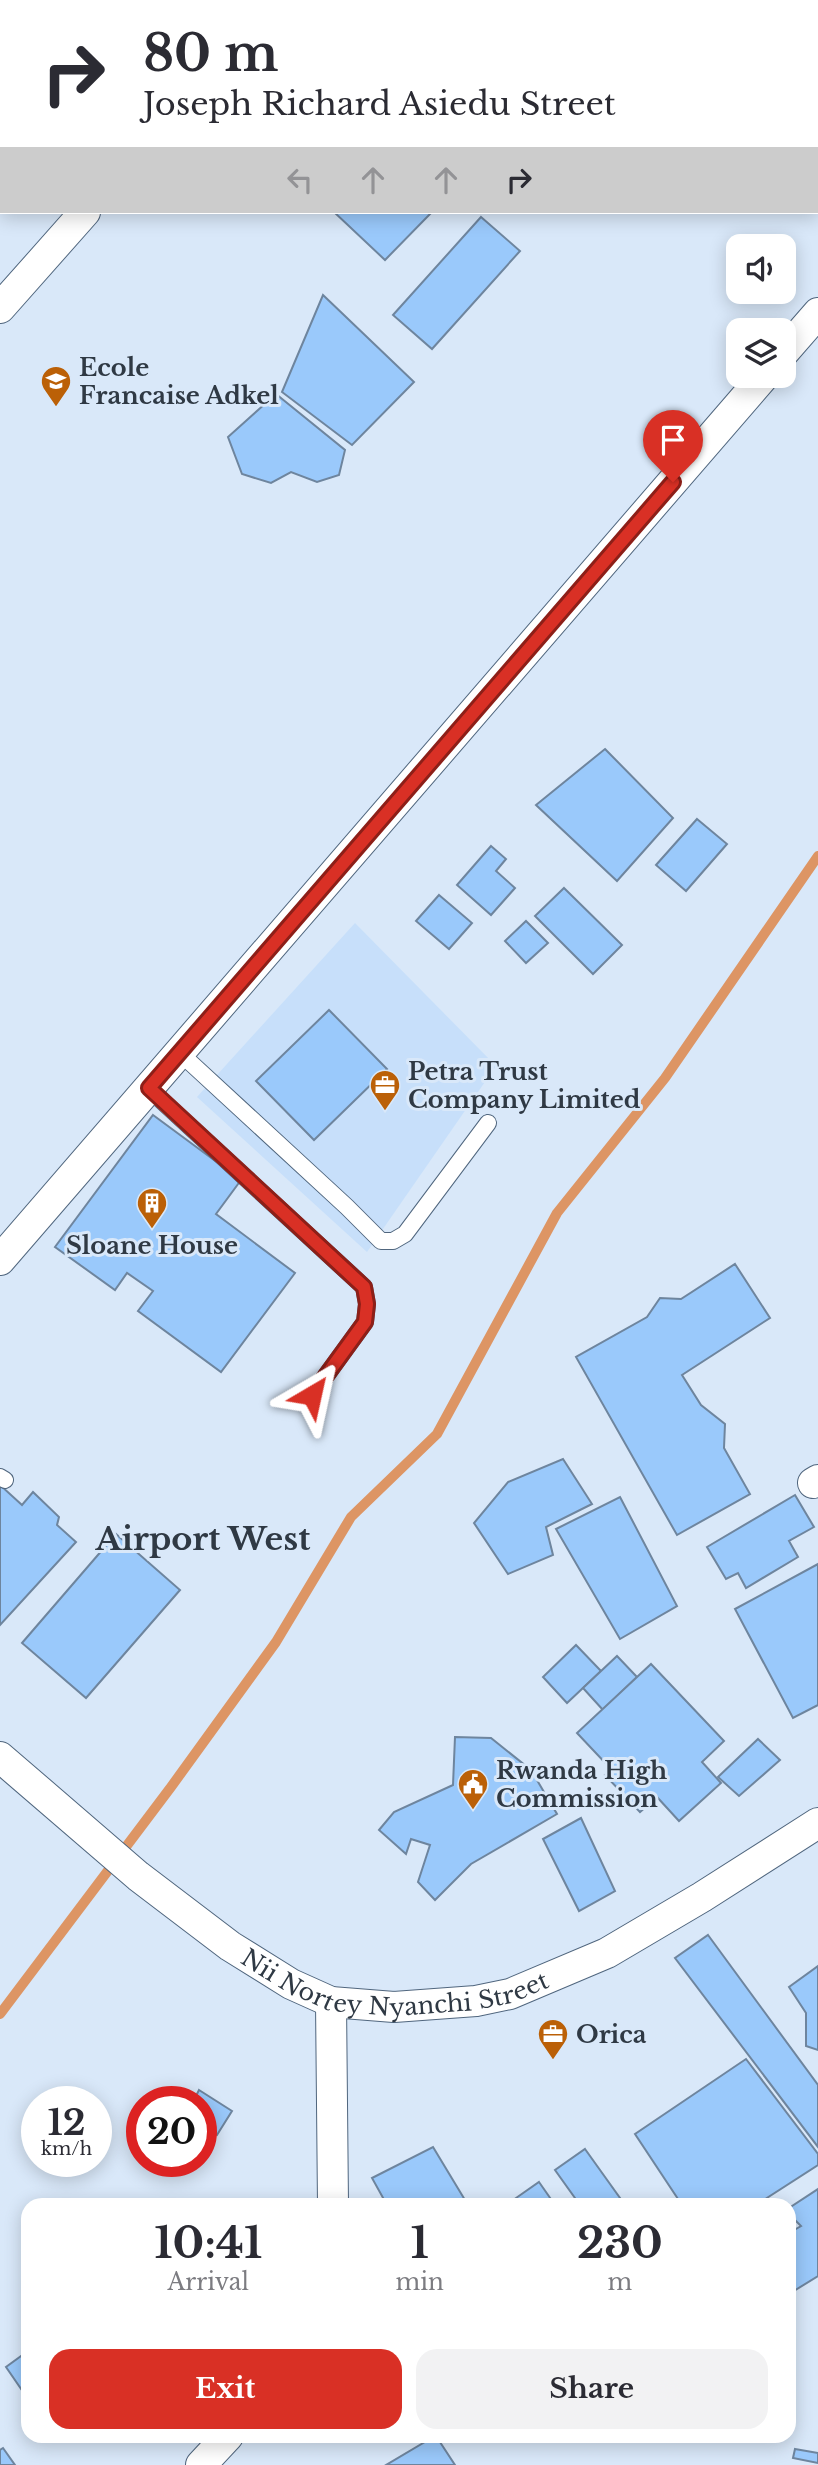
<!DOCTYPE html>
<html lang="en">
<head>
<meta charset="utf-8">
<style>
  body { margin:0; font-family:"Libre Baskerville",serif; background:#f2f2f3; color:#2b2b33; height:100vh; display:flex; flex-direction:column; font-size:26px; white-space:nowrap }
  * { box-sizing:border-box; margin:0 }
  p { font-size:23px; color:#7c7c81 }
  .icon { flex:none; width:38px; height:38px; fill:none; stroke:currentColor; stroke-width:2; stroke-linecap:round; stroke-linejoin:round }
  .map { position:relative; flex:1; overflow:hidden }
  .panel { position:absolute; left:21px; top:2198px; width:775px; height:245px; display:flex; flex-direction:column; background:#fff; border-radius:21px; box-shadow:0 4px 18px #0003 }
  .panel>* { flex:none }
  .banner { position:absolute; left:0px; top:0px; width:819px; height:214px; box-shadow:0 4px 18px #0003; background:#fff; color:#2b2b33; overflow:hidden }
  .tools { position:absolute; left:726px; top:234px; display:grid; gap:14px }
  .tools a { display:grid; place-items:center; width:70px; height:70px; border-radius:14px; background:#fff; box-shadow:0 4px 18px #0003; font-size:35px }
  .speed { position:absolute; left:21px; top:2086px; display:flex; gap:14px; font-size:35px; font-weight:700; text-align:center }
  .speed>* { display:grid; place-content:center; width:91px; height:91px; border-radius:50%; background:#fff; box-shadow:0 4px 18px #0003; line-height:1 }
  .speed small { font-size:18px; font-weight:400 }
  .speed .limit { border:10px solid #d22; background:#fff; color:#111 }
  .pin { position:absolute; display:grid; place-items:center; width:60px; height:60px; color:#fff; margin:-72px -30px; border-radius:50% 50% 50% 0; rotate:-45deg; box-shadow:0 0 7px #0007 }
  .pin .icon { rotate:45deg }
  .me { position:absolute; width:77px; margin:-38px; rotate:36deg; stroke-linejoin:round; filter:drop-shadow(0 0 5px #0008) }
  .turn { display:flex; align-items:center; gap:24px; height:147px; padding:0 28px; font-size:32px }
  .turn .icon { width:91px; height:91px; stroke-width:2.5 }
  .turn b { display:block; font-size:49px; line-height:60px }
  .lanes { display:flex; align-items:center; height:66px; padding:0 28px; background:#0003; justify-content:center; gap:35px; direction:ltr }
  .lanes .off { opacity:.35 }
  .eta { display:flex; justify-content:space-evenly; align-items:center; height:119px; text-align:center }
  .eta b { font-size:42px; font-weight:700; line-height:49px }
  .primary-button { display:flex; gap:14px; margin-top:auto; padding:14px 28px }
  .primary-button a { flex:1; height:80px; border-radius:21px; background:#d93025; color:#fff; font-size:28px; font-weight:700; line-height:80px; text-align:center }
  .primary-button a+a { background:#f2f2f3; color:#2b2b33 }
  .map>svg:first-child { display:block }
</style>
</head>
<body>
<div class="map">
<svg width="818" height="2465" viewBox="0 0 818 2465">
  <rect width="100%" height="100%" fill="#d9e8f9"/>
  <!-- built -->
  <path fill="#c7dffa" d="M355,923L496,1066L367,1252L197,1097Z"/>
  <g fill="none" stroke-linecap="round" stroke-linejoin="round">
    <!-- stream -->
    <path stroke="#dd9564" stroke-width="10" d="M0,2014L171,1787L276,1642L351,1517L437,1434L557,1213L665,1078L818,856"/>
  </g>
  <!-- building -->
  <g fill="#9ac9fb" stroke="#6e859e" stroke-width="2">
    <path d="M2,22V142L0,140Z"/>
    <path d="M334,212H432L385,260Z"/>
    <path d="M481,217L520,251L432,349L393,315Z"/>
    <path d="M323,295L414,382L352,445L282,392Z"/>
    <path d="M276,394L345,450L339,475L317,482L291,472L271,483L242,474L228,437Z"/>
    <path d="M605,749L673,818L617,881L536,805Z"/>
    <path d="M697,819L727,844L686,891L656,865Z"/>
    <path d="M491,846L506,859L496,871L515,888L491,915L457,885Z"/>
    <path d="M564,888L622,945L593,974L535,916Z"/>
    <path d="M439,895L472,923L449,949L416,921Z"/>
    <path d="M526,921L548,943L526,963L505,941Z"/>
    <path d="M329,1010L387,1069L314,1140L256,1081Z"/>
    <path d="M153,1115L241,1180L216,1214L295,1273L221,1372L138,1311L153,1291L127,1273L115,1290L55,1247Z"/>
    <path d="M735,1264L770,1318L682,1375L701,1405L725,1424L724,1448L750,1494L677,1535L576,1357L647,1317L660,1298L681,1299Z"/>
    <path d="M563,1459L592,1504L546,1527L553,1555L508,1574L474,1523L508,1482Z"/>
    <path d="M0,1485L22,1505L33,1492L59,1517L57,1525L76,1542L0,1625Z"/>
    <path d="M795,1495L814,1527L789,1541L798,1557L746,1588L738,1573L726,1579L707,1547Z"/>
    <path d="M620,1497L677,1606L620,1639L556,1529Z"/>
    <path d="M116,1534L180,1590L86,1698L22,1643Z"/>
    <path d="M818,1564V1705L793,1718L735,1609Z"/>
    <path d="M576,1645L601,1671L567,1703L543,1677Z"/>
    <path d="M617,1656L637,1677L603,1710L583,1688Z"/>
    <path d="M651,1664L724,1741L702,1762L721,1783L679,1821L657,1797L640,1812L605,1775L611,1769L577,1733Z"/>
    <path d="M455,1737L491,1738L531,1770L557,1814L471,1864L435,1900L418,1882L430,1845L411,1839L406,1854L379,1830L394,1812L453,1785Z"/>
    <path d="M758,1739L780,1760L739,1796L718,1777Z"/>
    <path d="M581,1818L615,1891L579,1911L543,1839Z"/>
    <path d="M708,1935L818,2085V2147L675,1958Z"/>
    <path d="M818,1966V2050L806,2046V2013L789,1987Z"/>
    <path d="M746,2059L818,2154V2165L756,2205H682L635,2134Z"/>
    <path d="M199,2090L232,2111L217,2135L201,2126V2102H193Z"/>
    <path d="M433,2147L468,2205H387L372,2178Z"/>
    <path d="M585,2149L625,2205H580L555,2170Z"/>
    <path d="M539,2182L555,2205H506Z"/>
    <path d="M818,2189V2276L789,2294V2233L801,2226L789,2214V2208Z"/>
    <path d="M28,2351V2399L6,2367Z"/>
    <path d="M436,2436L455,2465H386L435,2436Z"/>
    <path d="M3,2448L15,2465H0V2450Z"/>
    <path d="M795,2449L818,2453V2463L793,2458Z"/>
  </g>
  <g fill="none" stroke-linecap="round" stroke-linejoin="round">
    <!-- lane casing -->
    <g stroke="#50667e" stroke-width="18">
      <g id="lane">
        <path d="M224,0L226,2"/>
        <path d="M180,1053L347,1207L381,1241H393L405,1234L488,1123"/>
        <path d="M149,1089L364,1287L367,1304L365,1322L312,1395"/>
        <path d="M0,1477L5,1480"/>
      </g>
    </g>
    <!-- street casing -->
    <g stroke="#50667e" stroke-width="32">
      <g id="street">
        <path d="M269,2L270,0"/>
        <path d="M0,308L85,212"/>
        <path d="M784,352L818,313"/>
        <path d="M0,1260L764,376"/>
        <path d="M813,1483L818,1480"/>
        <path id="s1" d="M0,1757L138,1876L230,1946L291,1984L331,2002L394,2007L476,2001L510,1994L607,1953L702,1897L818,1823"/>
        <path d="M331,2002L333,2205"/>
        <path d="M201,2465L228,2436"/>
      </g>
    </g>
    <!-- lane -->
    <use href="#lane" stroke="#fff" stroke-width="16"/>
    <!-- street -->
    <use href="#street" stroke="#fff" stroke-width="30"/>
  </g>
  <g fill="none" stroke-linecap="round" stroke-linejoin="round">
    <!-- route casing -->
    <g stroke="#8d1f18" stroke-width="18">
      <path id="route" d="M312,1395L365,1322L367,1304L364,1287L149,1088L673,482"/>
    </g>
    <!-- route -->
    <use href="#route" stroke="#d93025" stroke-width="12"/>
  </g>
  <!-- icons -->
  <defs>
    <g id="school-pin" transform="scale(1.575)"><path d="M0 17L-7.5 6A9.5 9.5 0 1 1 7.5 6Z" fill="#bb6007" stroke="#d9e8f9"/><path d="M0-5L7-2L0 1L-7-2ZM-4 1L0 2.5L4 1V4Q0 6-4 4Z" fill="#fff"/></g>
    <g id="office-pin" transform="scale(1.575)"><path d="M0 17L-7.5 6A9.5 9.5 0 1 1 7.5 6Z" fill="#bb6007" stroke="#d9e8f9"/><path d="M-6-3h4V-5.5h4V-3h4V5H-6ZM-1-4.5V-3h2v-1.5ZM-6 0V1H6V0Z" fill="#fff"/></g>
    <g id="building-pin" transform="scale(1.575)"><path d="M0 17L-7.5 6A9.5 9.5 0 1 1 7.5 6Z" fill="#bb6007" stroke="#d9e8f9"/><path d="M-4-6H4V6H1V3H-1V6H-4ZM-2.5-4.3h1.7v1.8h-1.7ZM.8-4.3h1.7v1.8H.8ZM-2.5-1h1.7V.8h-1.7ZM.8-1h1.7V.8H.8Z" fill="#fff"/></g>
    <g id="civic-pin" transform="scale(1.575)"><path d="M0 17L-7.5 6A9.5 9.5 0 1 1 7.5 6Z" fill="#bb6007" stroke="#d9e8f9"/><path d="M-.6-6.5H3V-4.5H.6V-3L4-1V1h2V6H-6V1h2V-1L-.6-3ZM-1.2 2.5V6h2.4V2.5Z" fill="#fff"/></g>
  </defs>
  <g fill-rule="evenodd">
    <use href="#school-pin" x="56" y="381"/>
    <use href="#office-pin" x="385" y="1085"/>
    <use href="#building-pin" x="152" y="1203"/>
    <use href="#civic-pin" x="473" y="1784"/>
    <use href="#office-pin" x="553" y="2034"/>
  </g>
  <g text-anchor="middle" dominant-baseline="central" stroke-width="6" stroke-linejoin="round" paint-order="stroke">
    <!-- poi labels -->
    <g font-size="24" font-weight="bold" fill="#2f3944" stroke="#d9e8f9" text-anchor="start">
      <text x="79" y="367">Ecole<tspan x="79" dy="28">Francaise Adkel</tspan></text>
      <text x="408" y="1071">Petra Trust<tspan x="408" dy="28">Company Limited</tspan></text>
      <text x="152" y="1245" text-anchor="middle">Sloane House</text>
      <text x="496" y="1770">Rwanda High<tspan x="496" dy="28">Commission</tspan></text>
      <text x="576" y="2034">Orica</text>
    </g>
    <!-- street labels -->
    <g font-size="24" fill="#2f3944" stroke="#d9e8f9">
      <text stroke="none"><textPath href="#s1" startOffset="474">Nii Nortey Nyanchi Street</textPath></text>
    </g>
    <!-- district labels -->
    <g font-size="32" font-weight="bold" fill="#2f3944" stroke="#d9e8f9">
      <text x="203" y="1539">Airport West</text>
    </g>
  </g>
</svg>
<div class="tools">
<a><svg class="icon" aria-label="sound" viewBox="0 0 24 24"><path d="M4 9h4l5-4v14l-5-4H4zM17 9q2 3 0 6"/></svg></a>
<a><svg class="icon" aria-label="layers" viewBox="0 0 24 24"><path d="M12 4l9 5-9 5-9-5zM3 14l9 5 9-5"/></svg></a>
</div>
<div class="speed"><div>12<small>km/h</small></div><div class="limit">20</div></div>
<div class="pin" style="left:673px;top:482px;background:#d93025"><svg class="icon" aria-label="arrive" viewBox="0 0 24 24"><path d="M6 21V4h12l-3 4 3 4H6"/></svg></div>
<svg class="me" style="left:312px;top:1395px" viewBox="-20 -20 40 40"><path d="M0-17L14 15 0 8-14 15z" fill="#d93025" stroke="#fff" stroke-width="4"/></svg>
<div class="banner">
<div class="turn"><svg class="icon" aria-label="right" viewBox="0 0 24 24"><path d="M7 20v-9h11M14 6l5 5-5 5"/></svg><div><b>80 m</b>Joseph Richard Asiedu Street</div></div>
<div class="lanes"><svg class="icon off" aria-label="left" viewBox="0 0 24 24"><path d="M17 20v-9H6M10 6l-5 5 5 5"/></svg><svg class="icon off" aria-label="ahead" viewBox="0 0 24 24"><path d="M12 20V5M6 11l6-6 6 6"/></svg><svg class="icon off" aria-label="ahead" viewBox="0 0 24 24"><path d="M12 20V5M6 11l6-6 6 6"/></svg><svg class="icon" aria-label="right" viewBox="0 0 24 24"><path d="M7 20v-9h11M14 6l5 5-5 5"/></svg></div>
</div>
<section class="panel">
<div class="eta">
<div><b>10:41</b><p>Arrival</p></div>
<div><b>1</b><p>min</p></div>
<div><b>230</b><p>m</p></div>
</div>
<div class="primary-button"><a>Exit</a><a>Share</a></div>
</section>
</div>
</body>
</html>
